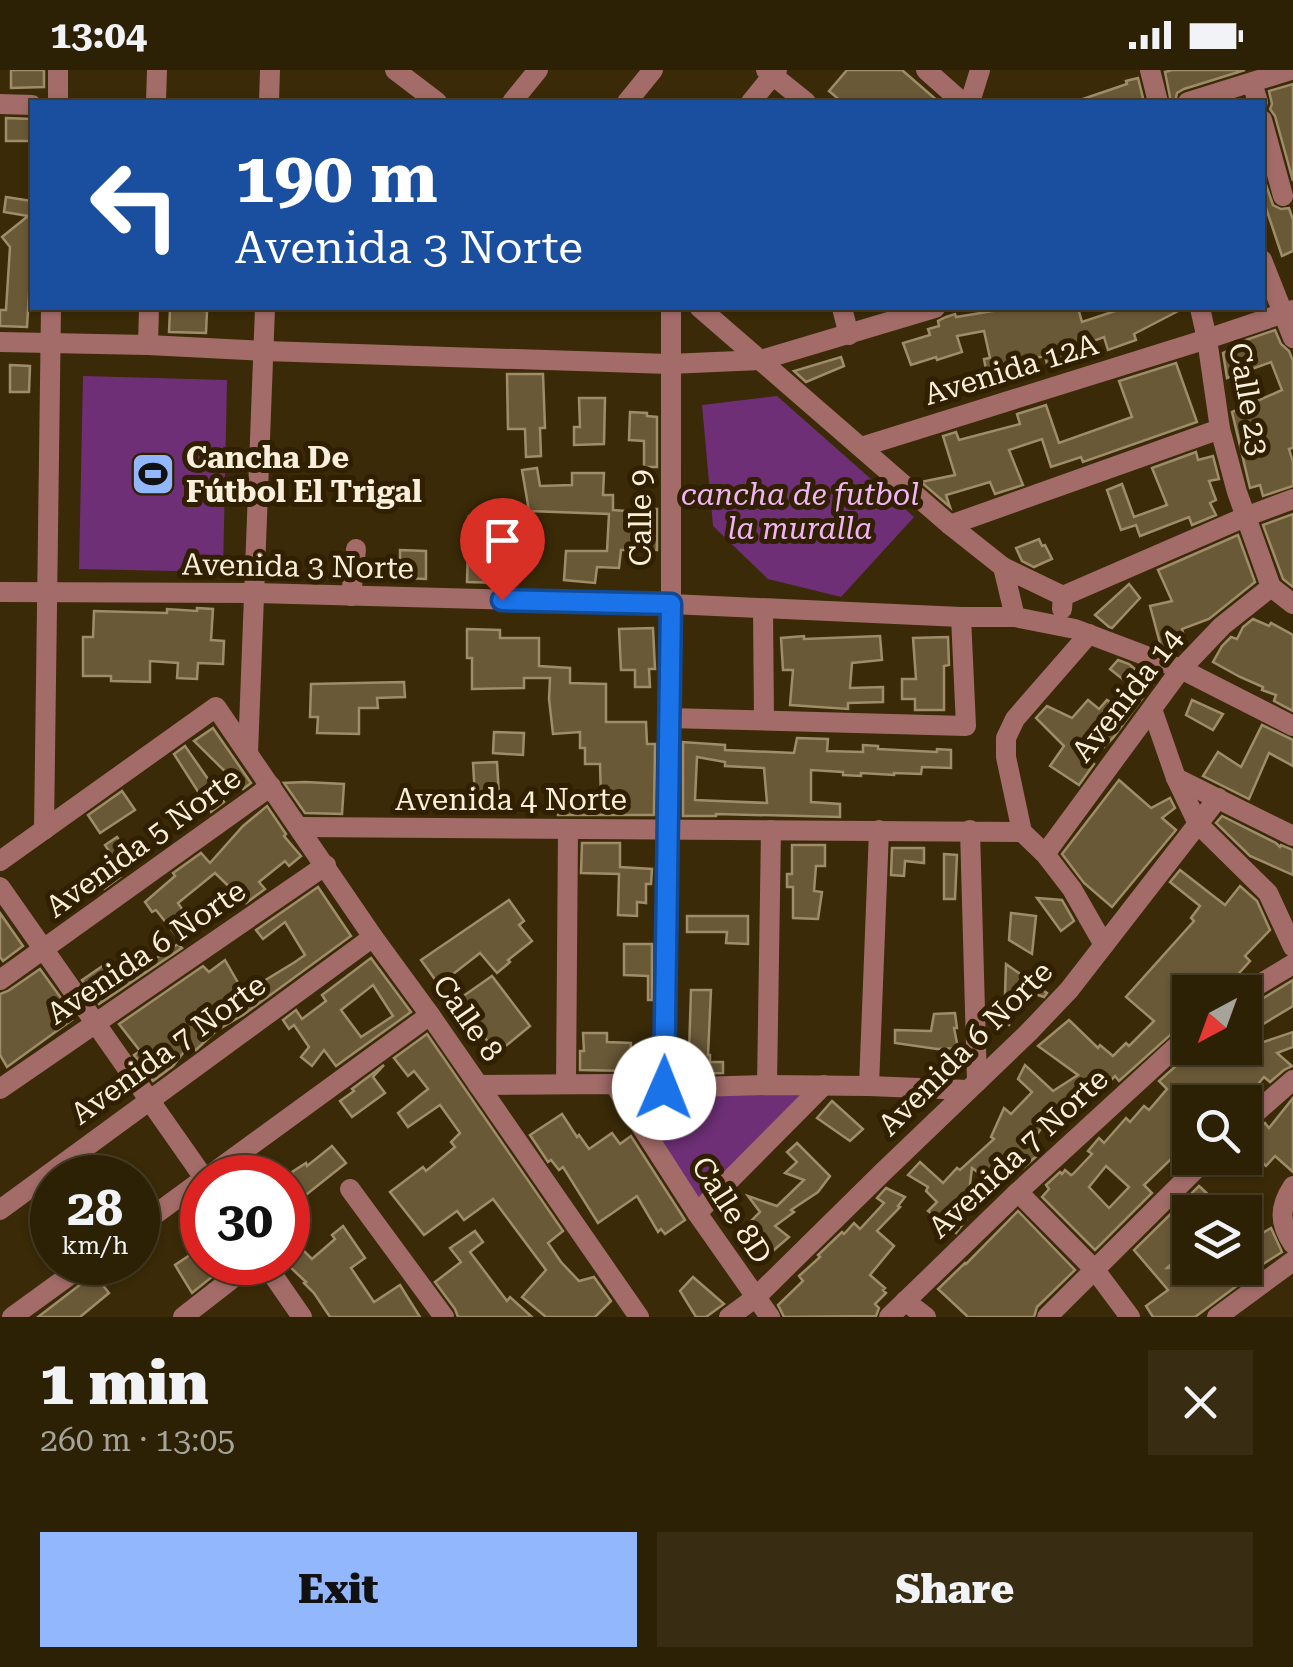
<!DOCTYPE html>
<html lang="en">
<head>
<meta charset="utf-8">
<style>
  body { margin:0; font-family:"Roboto Serif",serif; background:#382d13; color:#f1f3f6; height:100vh; display:flex; flex-direction:column; font-size:38px; white-space:nowrap }
  * { box-sizing:border-box; margin:0 }
  p { font-size:32px; color:#a6a39a }
  .icon { flex:none; width:55px; height:55px; fill:none; stroke:currentColor; stroke-width:2; stroke-linecap:round; stroke-linejoin:round }
  .map { position:relative; height:1247px; overflow:hidden }
  .panel { display:flex; flex-direction:column; background:#2c2005; flex:1 }
  .panel>* { flex:none }
  .guide { position:absolute; left:30px; top:30px; width:1235px; height:210px; border-radius:0px; box-shadow:0 2px 8px #0004,0 0 0 2px #483e27; background:#1a4fa0; color:#fff; overflow:hidden }
  .needle { width:65px; rotate:221deg }
  .controls { position:absolute; left:1172px; top:905px; display:grid; gap:20px }
  .controls a { display:grid; place-items:center; width:90px; height:90px; border-radius:0px; background:#2c2005; box-shadow:0 2px 8px #0004,0 0 0 2px #483e27; font-size:50px }
  .speed { position:absolute; left:30px; top:1085px; display:flex; gap:20px; font-size:50px; font-weight:700; text-align:center }
  .speed>* { display:grid; place-content:center; width:130px; height:130px; border-radius:50%; background:#2c2005; box-shadow:0 2px 8px #0004,0 0 0 2px #483e27; line-height:1 }
  .speed small { font-size:25px; font-weight:400 }
  .speed .limit { border:15px solid #d22; background:#fff; color:#111 }
  .pin { position:absolute; display:grid; place-items:center; width:85px; height:85px; color:#fff; margin:-102px -42px; border-radius:50% 50% 50% 0; rotate:-45deg; box-shadow:0 0 10px #0007 }
  .pin .icon { rotate:45deg }
  .me { position:absolute; width:110px; margin:-55px; rotate:1deg; stroke-linejoin:round; filter:drop-shadow(0 0 8px #0008) }
  .turn { display:flex; align-items:center; gap:35px; height:210px; padding:0 40px; font-size:45px }
  .turn .icon { width:130px; height:130px; stroke-width:2.5 }
  .turn b { display:block; font-size:70px; line-height:85px }
  .round { display:grid; place-items:center; flex:none; width:105px; height:105px; border-radius:0px; background:#382d13 }
  .overview { display:flex; align-items:center; justify-content:space-between; height:170px; padding:0 40px }
  h1 { font-size:60px; font-weight:800; line-height:75px }
  .cta { display:flex; gap:20px; margin-top:auto; padding:20px 40px }
  .cta a { flex:1; height:115px; border-radius:0px; background:#93b7fd; color:#111; font-size:40px; font-weight:800; line-height:115px; text-align:center }
  .cta a+a { background:#382d13; color:#f1f3f6 }
  .status { display:flex; justify-content:space-between; align-items:center; height:70px; padding:0 50px; background:#2c2005; direction:ltr }
  .status svg { height:28px; fill:currentColor }
  .map>svg:first-child { display:block }
</style>
</head>
<body>
<div class="status"><b>13:04</b><svg viewBox="0 0 49 12"><path d="M0 12V9h3v3zM5 12V6h3v6zM10 12V3h3v9zM15 12V0h3v12zM26 1h20v11H26zM47 4h2v5h-2z"/></svg></div>
<div class="map">
<svg width="1293" height="1247" viewBox="0 0 1293 1247">
  <rect width="100%" height="100%" fill="#3a2a07"/>
  <!-- green -->
  <g fill="#6f2f77">
    <path d="M83,306L227,310L223,502L79,499Z"/>
    <path d="M777,326L914,447L841,527L768,509L713,456L702,335Z"/>
    <path d="M810,1021L698,1132L632,1025Z"/>
  </g>
  <!-- building -->
  <g fill="#6a5937" stroke="#9f8c69" stroke-width="2.5" fill-rule="evenodd">
    <path d="M11,0H44V17L11,18Z"/>
    <path d="M847,0H902L939,32H842L829,21Z"/>
    <path d="M1172,0H1245L1184,19L1177,23L1175,32H1171L1165,2Z"/>
    <path d="M1138,8L1144,32H1080V30L1127,14L1126,11Z"/>
    <path d="M1293,14V111L1275,46L1270,39L1272,34L1269,21Z"/>
    <path d="M6,48L32,49V71H6Z"/>
    <path d="M1262,103L1273,135L1281,139L1289,138L1293,150V181L1282,186L1262,126Z"/>
    <path d="M6,127L32,131V176L27,257L0,256V240H6L10,177L2,167L28,146L4,142Z"/>
    <path d="M999,238H1078L1082,252L1124,238H1184L1134,264L1136,270L1108,280L1104,267L1060,283L1063,294L1048,298L1045,286L1016,292L1018,299L1013,300L1015,310L998,314L996,303L987,305L984,289L990,288L984,261L957,266L962,282L937,290L936,287L911,295L903,273L930,265L928,259L939,256L938,251L946,247L955,244L956,247L999,240Z"/>
    <path d="M170,240L207,241L206,263L169,262Z"/>
    <path d="M1275,260L1281,274L1289,281L1293,291V378L1289,379L1293,392V416L1263,426L1260,415L1250,418L1232,342L1282,320L1271,292L1227,308L1223,283L1232,279L1231,275Z"/>
    <path d="M841,287L844,296L806,312L794,301Z"/>
    <path d="M1176,293L1197,352L1083,392L1081,387L1051,397L1042,369L1009,380L1023,415L995,424L990,412L946,425L950,437L921,412L955,405L943,366L956,362L959,370L1020,354L1017,344L1046,335L1059,373L1132,347L1119,311Z"/>
    <path d="M10,295L30,296L29,322H10Z"/>
    <path d="M507,304H543L545,358H540L541,386L526,387L525,359H508Z"/>
    <path d="M579,328H605L604,374L574,375V357H580Z"/>
    <path d="M630,342L647,343V346L657,347V397H644V371L629,370Z"/>
    <path d="M1196,382L1198,390L1213,386L1219,409L1209,411L1216,430L1210,433L1216,445L1192,455L1189,447L1140,466L1136,455L1121,460L1107,420L1122,414L1134,447L1167,435L1152,398Z"/>
    <path d="M537,398L540,416L572,415V403H604L603,425H613V440L640,442V439H657V480H621L619,498L597,497L595,513L564,510L566,481H607L609,444L529,441L522,400Z"/>
    <path d="M1293,444V517L1283,509L1263,455Z"/>
    <path d="M469,446H493L495,480H503L502,513L467,512Z"/>
    <path d="M1238,465L1255,512L1209,549L1182,559L1185,570L1161,577L1150,536L1172,531L1158,500Z"/>
    <path d="M1039,469L1042,476L1045,475L1052,489L1034,497L1022,491L1016,478Z"/>
    <path d="M400,480L426,481V509L405,508V498H400Z"/>
    <path d="M1129,514L1140,528L1112,558L1109,557L1095,545Z"/>
    <path d="M197,538L213,539L211,570L224,571L223,594L198,593L197,609L177,608L178,593L150,591V612L111,611V606H83V567H93L94,541L167,543V539L197,541Z"/>
    <path d="M1253,549L1269,556L1271,553L1293,565V641L1274,631L1276,625L1262,620L1263,617L1240,607L1213,592L1222,576L1231,567L1237,569L1243,557Z"/>
    <path d="M653,558L655,599H649L650,617H635V600H621L619,559Z"/>
    <path d="M467,559L500,560V568H539V596L570,598V613L606,614V652H646L647,674H655L654,745H558V729L601,730L600,694H585V678H580V662L553,664L549,629L550,608H524V618L472,619V588H467Z"/>
    <path d="M804,566V569L880,566L882,590L852,593L850,618L883,617V632L848,633V639L790,635L793,600H783L781,568Z"/>
    <path d="M948,567L949,595L944,596V640H915V629H902V609H916L913,568Z"/>
    <path d="M1118,590L1129,594L1153,614L1113,668L1090,691L1094,694L1079,715L1050,696L1064,676L1036,648L1047,636L1072,648L1088,630L1099,639L1107,630L1113,634L1129,614L1110,599Z"/>
    <path d="M404,612L405,627L377,628L378,638H359V664L317,663L318,647H310L311,614Z"/>
    <path d="M1192,630L1223,644L1213,660L1186,645Z"/>
    <path d="M1262,655L1293,670V696L1269,683L1249,729L1203,706L1218,682L1241,697Z"/>
    <path d="M213,658L251,713L243,719L194,671Z"/>
    <path d="M494,662L524,663L523,685L493,683Z"/>
    <path d="M797,668L828,669L827,681L863,682V675L878,676V679L937,682V679L951,680V698L922,697L921,704L894,703V705L861,703V706L843,705V702L811,700V732L840,734V747L716,744V746H683V672L725,675V680L794,683ZM697,687L725,692V696L764,698L767,733L695,730Z"/>
    <path d="M185,676L224,732L211,742L174,684Z"/>
    <path d="M497,692L499,725L475,726L473,693Z"/>
    <path d="M1119,710L1151,738L1170,728L1175,738L1162,748L1176,760L1112,837L1084,813L1062,784Z"/>
    <path d="M305,712L344,714L342,744L305,743L284,713Z"/>
    <path d="M122,721L135,740L100,763L88,745Z"/>
    <path d="M267,736L286,764L284,766L301,786L289,796L285,791L259,812L265,819L246,833L215,803L178,833L191,853L175,864L156,840L152,842L145,832L175,806L173,803L201,783L210,793L243,756Z"/>
    <path d="M1222,746L1276,773L1280,777L1281,775L1293,780V805L1250,786L1216,753Z"/>
    <path d="M117,767L134,791L116,803L120,807L104,819L99,815L85,825L80,820L113,787L105,775Z"/>
    <path d="M582,773H620V797L652,799L651,814H646V833L637,832V846L618,845L619,804L581,803Z"/>
    <path d="M792,775H825V796H816L814,821L822,822L818,849L793,848V817H787V804H792Z"/>
    <path d="M892,778H924V793L905,791L904,806L891,805Z"/>
    <path d="M944,784L957,785L955,829H944Z"/>
    <path d="M1180,800L1225,835L1240,816L1257,831L1270,860L1245,886L1250,891L1232,911L1235,914L1231,922H1190V946L1186,951L1119,1011L1115,1006L1098,1023L1091,1016L1071,1041L1069,1039L1056,1054L1049,1048L1029,1075L1039,1084L1022,1099L1014,1091L1009,1096L1006,1094L988,1110L972,1098L968,1130L973,1135L962,1147L966,1150L956,1163L928,1141L937,1132L926,1121L928,1117L908,1105L920,1092L943,1113L957,1098L960,1100L994,1069L991,1067L1004,1038L1011,1044L1032,1022L1018,1009L1025,995L1053,1021L1078,1005L1038,976L1069,950L1098,978L1100,975L1113,986L1126,973L1129,976L1154,951L1126,927L1194,851L1191,848L1200,836L1170,812Z"/>
    <path d="M318,817L351,866L243,945L216,961L196,980L190,974L173,996L153,1011L134,985L140,981L119,954L203,896L209,902L225,890L244,923L295,892L305,885L285,852L263,869L256,860Z"/>
    <path d="M1037,828L1062,830L1074,851L1061,861Z"/>
    <path d="M509,830L524,851L519,855L532,871L508,890L510,892L497,903L480,883L439,915L421,890Z"/>
    <path d="M0,843L23,876L3,891L0,887Z"/>
    <path d="M1011,843L1036,846L1032,884L1009,870Z"/>
    <path d="M687,846H748V874L726,873L727,862H687Z"/>
    <path d="M178,874L182,878L99,934L82,910L107,893L111,899L131,887L137,897L145,892L147,894Z"/>
    <path d="M624,874H652V930H648V906L624,905Z"/>
    <path d="M371,888L411,942L336,996L324,980L312,996L301,987L309,977L294,955L289,959L283,950L296,940L302,949L326,931L322,925ZM373,915L393,946L361,967L341,940Z"/>
    <path d="M1006,894L1047,923L1044,927L1019,919L1009,955L1004,954Z"/>
    <path d="M40,899L64,932L62,934L72,950L7,997L0,985V924L8,921Z"/>
    <path d="M492,906L530,956L496,984L459,929Z"/>
    <path d="M1293,910V936L1245,965V937L1252,935Z"/>
    <path d="M691,920H711L708,985H710V992H723V1003L679,1004L678,982L689,983Z"/>
    <path d="M955,943L957,958H954L958,978L937,979L895,973V960L931,961L934,944Z"/>
    <path d="M1293,962V977L1277,983L1292,996L1284,1000L1270,1012L1264,1007L1243,1032H1190V1086L1179,1097L1171,1089L1144,1115L1152,1123L1095,1180L1042,1127L1049,1119L1046,1115L1060,1102L1062,1104L1065,1100L1071,1105L1073,1104L1092,1084L1088,1081L1099,1068L1104,1073L1126,1048L1130,1052L1144,1036L1149,1040L1167,1019L1159,1011L1196,978H1218L1222,986ZM1106,1096L1129,1117L1109,1138L1089,1117Z"/>
    <path d="M583,963H607V972L631,973L629,1001L580,1000V981H584Z"/>
    <path d="M427,964L563,1161L548,1173L561,1192L579,1211L594,1207L611,1231L595,1247H546L522,1227L546,1200L493,1129L464,1150L457,1141L424,1165L390,1122L423,1097L426,1101L455,1077L451,1072L460,1063L440,1035L408,1057L398,1043L428,1019L414,1001L408,1006L394,988Z"/>
    <path d="M384,995L373,1007L385,1023L352,1047L340,1031L354,1021L352,1019Z"/>
    <path d="M1293,1028V1102L1275,1086L1266,1096L1263,1093L1252,1105L1231,1088H1245V1065L1253,1063L1265,1053L1269,1058Z"/>
    <path d="M832,1031L863,1059L850,1071L817,1048Z"/>
    <path d="M562,1044L577,1067L579,1065L589,1079L612,1063L620,1074L631,1066L685,1150L665,1164L661,1159L658,1162L637,1126L598,1153L563,1097L559,1100L551,1090L548,1092L530,1065Z"/>
    <path d="M797,1073L830,1106L818,1122L791,1140L794,1142L775,1156L789,1167L774,1180L761,1167L756,1172L744,1158L760,1142L748,1126L777,1136L804,1110L785,1103L797,1092L787,1082Z"/>
    <path d="M332,1076L346,1093L302,1128L292,1102L306,1093L307,1096Z"/>
    <path d="M1199,1116L1227,1142H1190V1177L1167,1198H1228L1242,1212L1195,1247H1153L1146,1236L1168,1220L1134,1180Z"/>
    <path d="M886,1118L905,1127L898,1136L900,1137L877,1161L894,1176L870,1205L885,1218L883,1220L886,1223L875,1234L879,1238L876,1246L784,1247L778,1235L803,1211L799,1206L820,1187L818,1185L842,1162L844,1164L854,1153L860,1159L884,1133L877,1128Z"/>
    <path d="M1018,1141L1075,1200L1037,1237L1034,1247H968L938,1219L965,1193L966,1194Z"/>
    <path d="M343,1156L365,1188L351,1198L374,1232L400,1215L420,1247H330L314,1223L304,1213L306,1212L288,1195L302,1179L312,1189L335,1169L332,1165Z"/>
    <path d="M1271,1158L1282,1182L1260,1196L1246,1173Z"/>
    <path d="M475,1161L483,1172L470,1182L507,1231L510,1227L532,1247H458L455,1239L435,1212L461,1192L450,1178Z"/>
    <path d="M196,1181L202,1192H218L223,1198L192,1223L175,1195Z"/>
    <path d="M94,1204L109,1223L80,1247H38Z"/>
    <path d="M693,1207L724,1234L706,1247H696L680,1221Z"/>
  </g>
  <g fill="none" stroke-linecap="round" stroke-linejoin="round">
    <!-- minor -->
    <g stroke="#a36c69" stroke-width="20">
      <path d="M395,0L437,32"/>
      <path d="M766,0L806,32"/>
      <path d="M926,0L962,32"/>
      <path d="M1150,0L1158,32"/>
      <path d="M1252,13L1258,32"/>
      <path d="M58,32V0"/>
      <path d="M156,32L157,0"/>
      <path d="M269,32L270,0"/>
      <path d="M512,32L538,0"/>
      <path d="M627,32L653,0"/>
      <path d="M751,32L777,0"/>
      <path d="M970,32L980,0"/>
      <path d="M1188,32L1291,0"/>
      <path d="M0,34L32,35"/>
      <path d="M1262,50L1283,126"/>
      <path d="M1262,190L1293,268"/>
      <path d="M700,238L950,455L1003,497L1063,526"/>
      <path d="M842,238L849,265"/>
      <path d="M1200,238L1207,269L1220,359L1237,422L1271,517L1293,534"/>
      <path d="M0,272L148,275L265,281L669,294L761,290L935,238"/>
      <path d="M148,275L149,238"/>
      <path d="M861,377L1207,269L1293,240"/>
      <path d="M950,455L1220,359"/>
      <path d="M1003,497L1015,547"/>
      <path d="M0,522L255,523L671,534L961,547H1015L1075,559L1181,599L1293,656"/>
      <path d="M351,526L356,479"/>
      <path d="M763,539L764,650"/>
      <path d="M1062,539L1063,526L1245,447L1293,429"/>
      <path d="M1089,564L1015,649L1006,668V687L1022,762L1045,784L1072,819L1104,875"/>
      <path d="M1152,639L1176,708L1198,754L1268,823L1293,877"/>
      <path d="M669,648L966,656L961,547"/>
      <path d="M248,683L265,238"/>
      <path d="M1176,708L1293,766"/>
      <path d="M300,757L1022,762"/>
      <path d="M44,760L51,238"/>
      <path d="M970,760L977,1012"/>
      <path d="M1045,784L1181,599L1222,556L1271,517"/>
      <path d="M0,791L216,637L373,867L430,945L639,1247"/>
      <path d="M0,817L204,1108"/>
      <path d="M0,910L271,716"/>
      <path d="M1245,923L1293,894"/>
      <path d="M566,1014L568,759"/>
      <path d="M614,1014L697,1143L770,1247"/>
      <path d="M478,1015L614,1014L664,1018L767,1015L869,1016L968,1020"/>
      <path d="M767,1015L771,760"/>
      <path d="M869,1016L879,760"/>
      <path d="M664,1018L671,534V238"/>
      <path d="M0,1019L326,795"/>
      <path d="M1245,1052L1293,1010"/>
      <path d="M206,1108L430,945"/>
      <path d="M1293,1116C1279,1137 1279,1153 1293,1174"/>
      <path d="M350,1119L444,1247"/>
      <path d="M1018,1122L1095,1200L1130,1247"/>
      <path d="M0,1140L373,867"/>
      <path d="M697,1143L824,1015"/>
      <path d="M138,1157L202,1110"/>
      <path d="M264,1192L302,1247"/>
      <path d="M905,1231L926,1247"/>
      <path d="M12,1247L88,1192"/>
      <path d="M183,1247L233,1208"/>
      <path d="M729,1247L755,1228L883,1102L1028,963L1069,920L1218,728"/>
      <path d="M889,1247L1018,1122L1190,964"/>
      <path d="M1047,1247L1207,1088"/>
      <path d="M1217,1247L1293,1191"/>
    </g>
  </g>
  <g fill="none" stroke-linecap="round" stroke-linejoin="round">
    <!-- route casing -->
    <g stroke="#114b97" stroke-width="25">
      <path id="route" d="M502,530L671,534L664,1018"/>
    </g>
    <!-- route -->
    <use href="#route" stroke="#1a73e8" stroke-width="18"/>
  </g>
  <!-- icons -->
  <defs>
    <g id="stadium-square" transform="scale(2.25)"><rect x="-9" y="-9" width="18" height="18" rx="4" fill="#93b7fd" stroke="#302000"/><path d="M0-5a6.5 5 0 1 0 0 10a6.5 5 0 1 0 0-10ZM-3.5-1.8h7v3.6h-7Z" fill="#111"/></g>
  </defs>
  <g fill-rule="evenodd">
    <use href="#stadium-square" x="153" y="404"/>
  </g>
  <g text-anchor="middle" dominant-baseline="central" stroke-width="10" stroke-linejoin="round" paint-order="stroke">
    <!-- street labels -->
    <g font-size="30" fill="#f9efdc" stroke="#302000">
      <text transform="translate(1011 299) rotate(-17)">Avenida 12A</text>
      <text transform="translate(1249 329) rotate(80)">Calle 23</text>
      <text transform="translate(640 448) rotate(-90)">Calle 9</text>
      <text transform="translate(298 496) rotate(1)">Avenida 3 Norte</text>
      <text transform="translate(1127 625) rotate(-52)">Avenida 14</text>
      <text x="511" y="729">Avenida 4 Norte</text>
      <text transform="translate(143 772) rotate(-36)">Avenida 5 Norte</text>
      <text transform="translate(146 882) rotate(-34)">Avenida 6 Norte</text>
      <text transform="translate(468 948) rotate(55)">Calle 8</text>
      <text transform="translate(965 978) rotate(-45)">Avenida 6 Norte</text>
      <text transform="translate(168 979) rotate(-36)">Avenida 7 Norte</text>
      <text transform="translate(1018 1083) rotate(-43)">Avenida 7 Norte</text>
      <text transform="translate(732 1140) rotate(57)">Calle 8D</text>
    </g>
    <!-- poi labels -->
    <g font-size="30" font-weight="bold" fill="#f9efdc" stroke="#302000" text-anchor="start">
      <text x="186" y="387">Cancha De<tspan x="186" dy="34">Fútbol El Trigal</tspan></text>
    </g>
    <!-- park labels -->
    <g font-size="30" font-style="italic" fill="#f1b4f8" stroke="#302000">
      <text x="800" y="424">cancha de futbol<tspan x="800" dy="34">la muralla</tspan></text>
    </g>
  </g>
</svg>
<div class="controls">
<a><svg class="needle" viewBox="-14 -14 28 28"><path d="M0-13l5 13h-10z" fill="#e53935"/><path d="M0 13l5-13h-10z" fill="#a6a39a"/></svg></a>
<a><svg class="icon" aria-label="search" viewBox="0 0 24 24"><circle cx="10" cy="10" r="6"/><path d="M15 15l6 6"/></svg></a>
<a><svg class="icon" aria-label="layers" viewBox="0 0 24 24"><path d="M12 4l9 5-9 5-9-5zM3 14l9 5 9-5"/></svg></a>
</div>
<div class="speed"><div>28<small>km/h</small></div><div class="limit">30</div></div>
<div class="pin" style="left:502px;top:530px;background:#d93025"><svg class="icon" aria-label="arrive" viewBox="0 0 24 24"><path d="M6 21V4h12l-3 4 3 4H6"/></svg></div>
<svg class="me" style="left:664px;top:1018px" viewBox="-20 -20 40 40"><circle r="19" fill="#fff"/><path d="M0-13L10 11 0 6-10 11z" fill="#1a73e8"/></svg>
<div class="guide">
<div class="turn"><svg class="icon" aria-label="left" viewBox="0 0 24 24"><path d="M17 20v-9H6M10 6l-5 5 5 5"/></svg><div><b>190 m</b>Avenida 3 Norte</div></div>
</div>
</div>
<section class="panel">
<div class="overview"><div><h1>1 min</h1><p>260 m · 13:05</p></div><a class="round"><svg class="icon" aria-label="close" viewBox="0 0 24 24"><path d="M6 6l12 12M18 6L6 18"/></svg></a></div>
<div class="cta"><a>Exit</a><a>Share</a></div>
</section>
</body>
</html>
